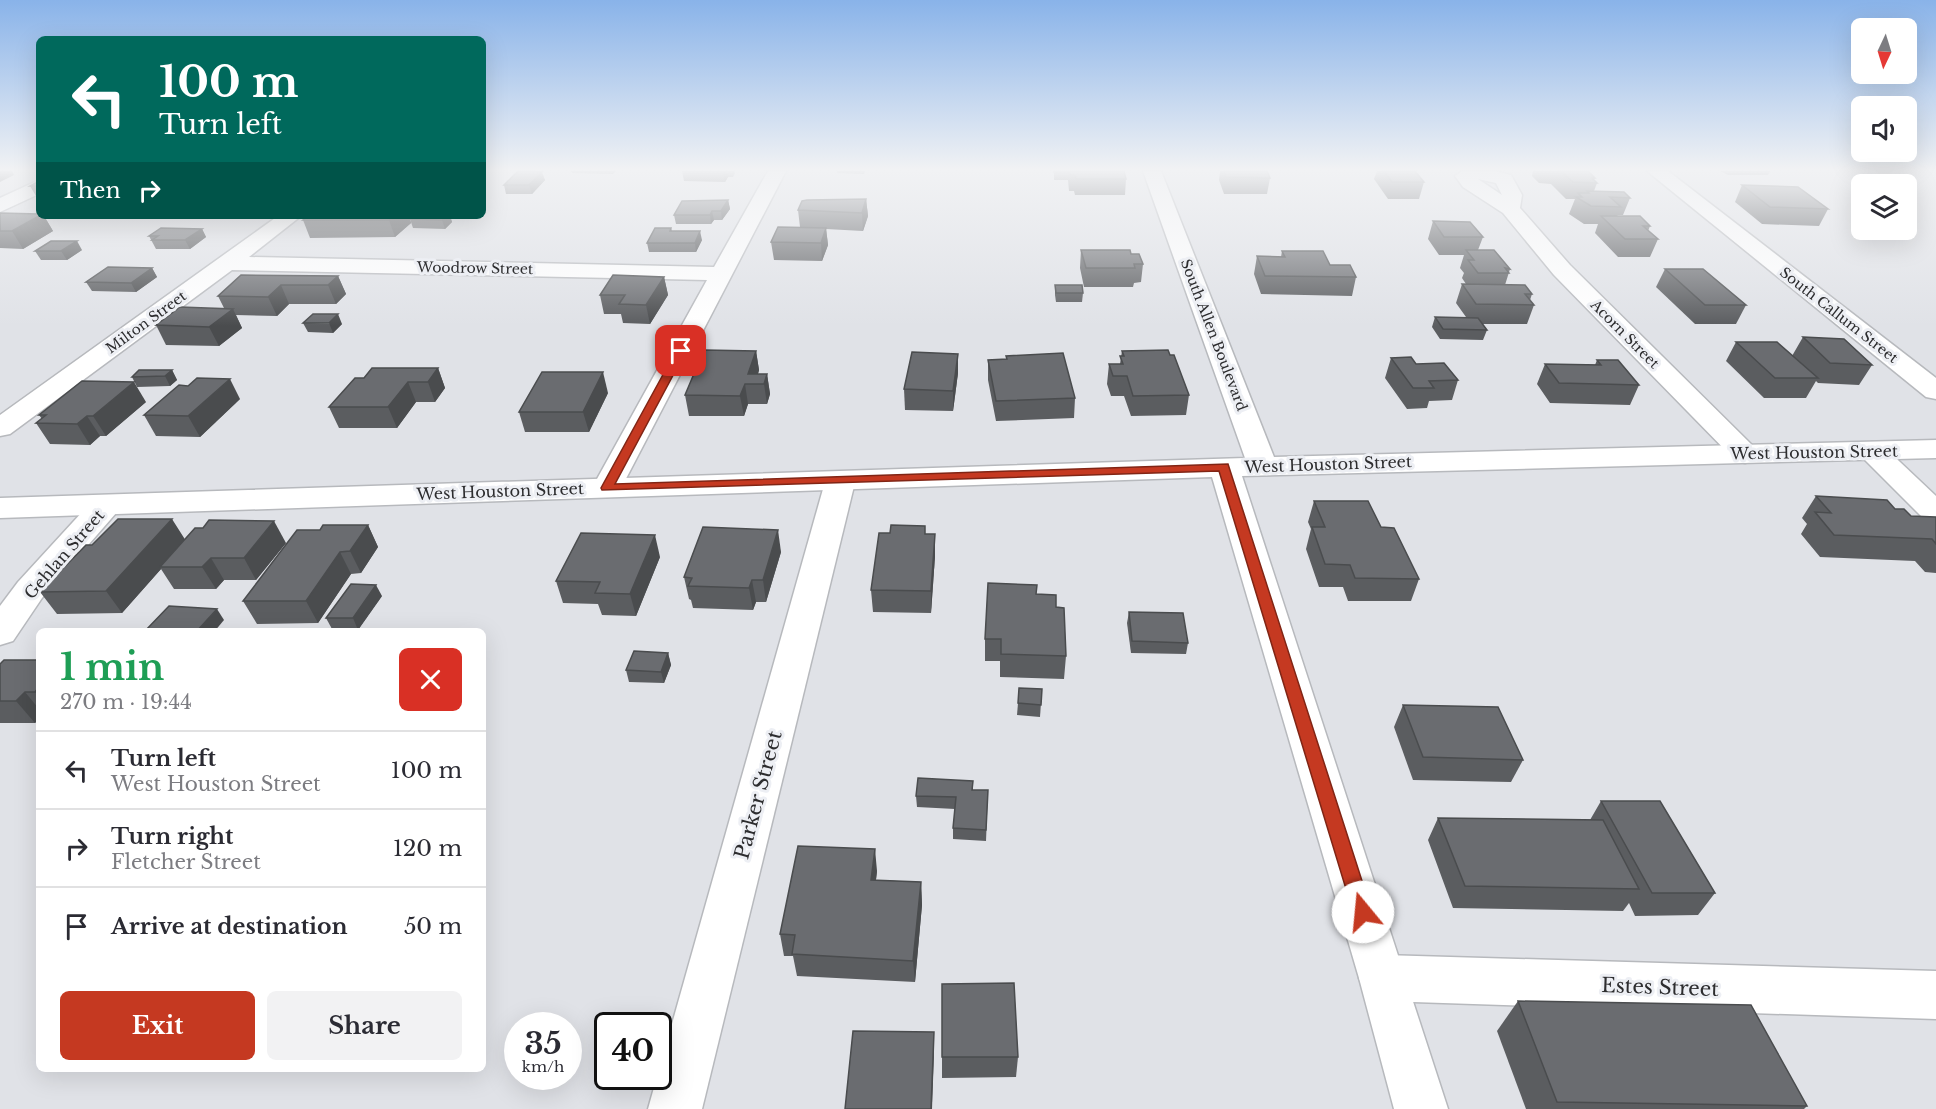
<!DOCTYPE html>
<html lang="en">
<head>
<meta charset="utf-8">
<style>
  body { margin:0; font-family:"Libre Baskerville",serif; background:#f2f2f3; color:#2b2b33; height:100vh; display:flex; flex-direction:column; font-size:22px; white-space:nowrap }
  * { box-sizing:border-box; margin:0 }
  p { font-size:20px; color:#7c7c81 }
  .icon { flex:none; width:33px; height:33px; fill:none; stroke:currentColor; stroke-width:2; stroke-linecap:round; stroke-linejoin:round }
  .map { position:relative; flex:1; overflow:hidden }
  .drawer { position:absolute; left:36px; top:628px; width:450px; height:444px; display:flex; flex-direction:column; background:#fff; border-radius:9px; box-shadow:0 6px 24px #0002 }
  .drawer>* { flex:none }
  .top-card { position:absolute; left:36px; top:36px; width:450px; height:183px; border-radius:9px; box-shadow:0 6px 24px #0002; background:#00695c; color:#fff; overflow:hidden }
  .needle { width:39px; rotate:184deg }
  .buttons { position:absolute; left:1851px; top:18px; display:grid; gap:12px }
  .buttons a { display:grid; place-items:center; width:66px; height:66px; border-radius:9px; background:#fff; box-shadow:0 6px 24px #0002; font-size:30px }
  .speed { position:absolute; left:504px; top:1012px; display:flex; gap:12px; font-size:30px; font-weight:700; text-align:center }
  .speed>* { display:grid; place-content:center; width:78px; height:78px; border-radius:50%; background:#fff; box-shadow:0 6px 24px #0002; line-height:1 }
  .speed small { font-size:15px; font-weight:400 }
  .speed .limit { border:3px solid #111; border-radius:9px; background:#fff; color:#111 }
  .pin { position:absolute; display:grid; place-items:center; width:51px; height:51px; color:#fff; margin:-26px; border-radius:12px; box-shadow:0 3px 9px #0006 }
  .me { position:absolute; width:66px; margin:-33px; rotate:343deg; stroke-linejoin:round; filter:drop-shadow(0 0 4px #0008) }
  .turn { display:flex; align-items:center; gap:21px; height:126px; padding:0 24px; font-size:27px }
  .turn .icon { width:78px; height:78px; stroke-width:2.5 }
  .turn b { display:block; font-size:42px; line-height:51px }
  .then { display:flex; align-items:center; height:57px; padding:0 24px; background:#0003; gap:12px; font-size:22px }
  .round { display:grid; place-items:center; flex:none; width:63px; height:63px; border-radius:9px; background:#f2f2f3 }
  .overview { display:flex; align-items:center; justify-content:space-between; height:102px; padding:0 24px }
  h1 { font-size:36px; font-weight:700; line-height:45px; color:#1e9e55 }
  .action { display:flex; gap:12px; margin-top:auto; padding:12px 24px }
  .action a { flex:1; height:69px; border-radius:9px; background:#c53921; color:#fff; font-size:24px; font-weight:700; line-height:69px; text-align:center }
  .action a+a { background:#f2f2f3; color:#2b2b33 }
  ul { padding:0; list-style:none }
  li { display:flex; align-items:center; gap:18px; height:78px; padding:0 24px; border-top:2px solid #e1e1e2 }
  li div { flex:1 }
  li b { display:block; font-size:22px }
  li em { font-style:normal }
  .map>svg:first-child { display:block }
</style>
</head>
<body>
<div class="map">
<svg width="1936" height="1109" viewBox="0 0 1936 1109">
  <rect width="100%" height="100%" fill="#e0e2e7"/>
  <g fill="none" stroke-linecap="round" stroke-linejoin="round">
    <!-- street casing -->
    <g stroke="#b7b9bd" stroke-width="3">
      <g id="street">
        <path d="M768,171H786L618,494L607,497L596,494L592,488L707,280L232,270L10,434L0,436V415L278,216H301L249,257L714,267Z"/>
        <path d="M1495,171L1511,175L1522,195L1520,208L1570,265L1755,448L1760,454L1755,460L1745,463L1735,460L1554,275L1503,213L1463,187L1455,176L1462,171ZM1478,179L1496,183L1502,195Z"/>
        <path d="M1647,171H1668L1936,378V399L1926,397Z"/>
        <path d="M39,180V194L0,212V198Z"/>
        <path d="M1872,442L1882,445L1936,496V523L1925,520L1862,457L1857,451L1862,445Z"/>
        <path d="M840,473L851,476L855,482L702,1109H648L825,482L829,476Z"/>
        <path d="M106,496L117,498L122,505L117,512L42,598L13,641L0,645V606L18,582L95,498Z"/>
        <path d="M1383,955L1936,971V1019L1383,1001L1366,994L1359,978L1366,962Z"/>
      </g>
    </g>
    <!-- secondary casing -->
    <g stroke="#b7b9bd" stroke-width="3">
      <path id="secondary" d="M1143,171H1161L1274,457L1936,440V458L1242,476L1448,1109H1394L1359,978L1212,477L0,518V498L1245,458Z"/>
    </g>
    <!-- street -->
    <use href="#street" fill="#fff" fill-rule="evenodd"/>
    <!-- secondary -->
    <use href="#secondary" fill="#fff" fill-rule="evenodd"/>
  </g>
  <!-- wall -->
  <g fill="#5b5d60">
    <path d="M517,171H540L539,172L545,180L532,194H506L504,185L527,172Z"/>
    <path d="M571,171H616L613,174L572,173Z"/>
    <path d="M682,171H734L735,173L733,177H728L725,182L684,181Z"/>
    <path d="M837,171H865L864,174L837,173Z"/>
    <path d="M1054,171H1124L1126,179L1125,195H1075L1074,191H1069L1068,180H1054Z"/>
    <path d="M1220,171H1267L1270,178L1267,194H1224L1219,180Z"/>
    <path d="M1377,171H1415L1424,182L1419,199H1388L1374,179Z"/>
    <path d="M1533,171H1588L1595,178L1594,180L1597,183L1594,191L1630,198L1623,215H1618L1617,216L1650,226L1648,231L1658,239L1650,257H1618L1595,233L1598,224H1584L1569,214L1575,199H1566L1551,184L1539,183L1532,176Z"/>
    <path d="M1720,171H1770L1768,175H1728Z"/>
    <path d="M39,181V201L30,186Z"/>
    <path d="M1742,185L1828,209L1819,226L1762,224L1735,202Z"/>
    <path d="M866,199L868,216L863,231L826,229L828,245L822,261L774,260L771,242L800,227L798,210Z"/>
    <path d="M728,200L730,209L722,220H714L711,224H676L674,215Z"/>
    <path d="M0,213L44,216L53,231L23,249L0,248Z"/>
    <path d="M308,216H409L411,223L395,237L310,238L303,220Z"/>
    <path d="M414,216H450L452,222L445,229L413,228L410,219Z"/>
    <path d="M1433,221L1483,237L1478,250L1510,269L1505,285L1532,294L1530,300L1534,305L1527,324H1482L1487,330L1483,340L1440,339L1432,327L1435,317H1466L1456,303L1462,284H1466L1462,278L1464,273L1460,268L1464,255H1439L1428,239Z"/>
    <path d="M671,228L672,231L702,240L696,252H649L647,243Z"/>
    <path d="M202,229L206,237L190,249H156L149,236Z"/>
    <path d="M82,250L67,260H41L35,251Z"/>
    <path d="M1081,250L1131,254L1143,264L1141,282L1134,283L1133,287H1084L1080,268Z"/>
    <path d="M1282,251L1330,265L1356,277L1352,296L1261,294L1254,274L1257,256L1281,257Z"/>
    <path d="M152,268L157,277L136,292L92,291L86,282Z"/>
    <path d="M1665,269L1746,305L1736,324H1695L1656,287Z"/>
    <path d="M241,275L338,276L346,294L336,304H289L277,316L236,315L242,328L219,346L166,345L156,325L224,308L218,296Z"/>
    <path d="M664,277L668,295L650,324L623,323L621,314H604L600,295Z"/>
    <path d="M1055,285L1083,293L1082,302H1056L1055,295Z"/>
    <path d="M303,323L342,324L333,333L308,332Z"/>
    <path d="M1803,337L1872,365L1859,385L1818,383L1816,381L1806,398H1764L1726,361L1736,342L1792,356Z"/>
    <path d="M756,351L759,370L758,374H767L770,394L767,404H748L744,416H689L685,395Z"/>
    <path d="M1122,351L1189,395L1186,415L1131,416L1124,396H1111L1107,384L1109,364H1120Z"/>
    <path d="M1006,356L1075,398L1074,418L996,421L988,380V360L1006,359Z"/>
    <path d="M1391,358L1416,364L1458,380L1452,400L1429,401L1427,408L1407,409L1385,378Z"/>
    <path d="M1597,360L1639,385L1630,405L1550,403L1537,384L1545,364L1595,365Z"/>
    <path d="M438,368L445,388L435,402H416L397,428H339L329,407L364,378Z"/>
    <path d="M172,370L177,380L170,386L137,387L132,377Z"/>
    <path d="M958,373L953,411L905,410L904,389Z"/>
    <path d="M608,393L589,432H525L519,412Z"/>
    <path d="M240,399L200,437L156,436L144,415Z"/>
    <path d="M146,402L106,436H100L90,445L50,444L36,423L42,419L39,415Z"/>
    <path d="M1816,496L1895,509L1911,516L1936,517V573L1925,572L1915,561L1820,557L1801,534L1807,524L1802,518Z"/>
    <path d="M1314,501L1381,527L1419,579L1411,601H1348L1343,587H1319L1306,549L1311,529L1308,522Z"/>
    <path d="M368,525L378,547L361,573L351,574L318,623L257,624L243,601L320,530Z"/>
    <path d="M926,534H935V556L931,613L873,612L871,590Z"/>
    <path d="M185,539L286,543L256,580H224L216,589H174L161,569L122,613L57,614L40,592Z"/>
    <path d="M781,552L766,602H756L753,610L693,608L691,600L689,599L684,577Z"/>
    <path d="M660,557L636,616L602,615L598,604L563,603L556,581Z"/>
    <path d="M1036,594L1056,607L1066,656L1064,679L1000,677V661H985V639Z"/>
    <path d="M382,596L358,630L332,629L326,618Z"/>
    <path d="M1129,612L1188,643L1186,654L1131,653L1127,623Z"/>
    <path d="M668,653L671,665L664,683L629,682L626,670Z"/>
    <path d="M39,660V719L35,723H0V664Z"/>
    <path d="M1042,689L1040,717L1017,715L1018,703Z"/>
    <path d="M1403,705L1523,760L1511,782L1413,780L1394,727Z"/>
    <path d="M973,781V790H988L986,841L953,839V828L955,809L917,807L916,796Z"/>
    <path d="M1601,801L1715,893L1698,915L1635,916L1629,903L1623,911L1453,908L1428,840L1438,818L1590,820Z"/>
    <path d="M877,871L876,880L921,882L922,905L915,982L797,976L793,956H784L780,934Z"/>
    <path d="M1518,1001L1807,1106L1804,1109H1526L1497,1031Z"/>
    <path d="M942,1057H1018L1016,1077L942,1078Z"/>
  </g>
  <!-- shaded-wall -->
  <g fill="#4a4c4e">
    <path d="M0,171H12L14,175L0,182Z"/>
    <path d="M723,171H727L728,177L725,182Z"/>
    <path d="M542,172L545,180L532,194L529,185Z"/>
    <path d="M866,199L868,216L863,231L862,213Z"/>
    <path d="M728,200L730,209L722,220L721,211Z"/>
    <path d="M712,211L714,220L711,224L710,215Z"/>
    <path d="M39,216H44L53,231L23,249L12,231Z"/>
    <path d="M393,216H409L411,223L395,237L389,220Z"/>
    <path d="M447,216H450L452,222L445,229L442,220Z"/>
    <path d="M826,228L828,245L822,261L821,243Z"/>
    <path d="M202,229L206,237L190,249L185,240Z"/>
    <path d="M700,231L702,240L696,252L695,243Z"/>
    <path d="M77,241L82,250L67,260L61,251Z"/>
    <path d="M152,268L157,277L136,292L131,283Z"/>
    <path d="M338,276L346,294L336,304L328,285Z"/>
    <path d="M664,277L668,295L650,324L646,305Z"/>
    <path d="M281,285L289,304L277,316L268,297Z"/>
    <path d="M233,309L242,328L219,346L209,327Z"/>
    <path d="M338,314L342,324L333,333L329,323Z"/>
    <path d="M756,351L759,370L755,384L748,374Z"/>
    <path d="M958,354V373L953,411V391Z"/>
    <path d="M438,368L445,388L435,402L428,382Z"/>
    <path d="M172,370L177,380L170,386L165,376Z"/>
    <path d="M603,372L608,393L589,432L583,412Z"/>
    <path d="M767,374L770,394L767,404L764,384Z"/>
    <path d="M230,379L240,399L200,437L188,416Z"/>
    <path d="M134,382L146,402L106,436L93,416Z"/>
    <path d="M408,382L416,402L397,428L388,407Z"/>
    <path d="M745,384L748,404L744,416L740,396Z"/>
    <path d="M87,416L100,436L90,445L77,424Z"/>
    <path d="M172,519L186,541L160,567L161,569L122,613L106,591Z"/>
    <path d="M274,521L286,543L256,580L244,558Z"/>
    <path d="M368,525L378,547L361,573L350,551Z"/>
    <path d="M778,530L781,552L766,602L763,580Z"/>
    <path d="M935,534V556L931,613V591Z"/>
    <path d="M655,535L660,557L636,616L630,594Z"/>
    <path d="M340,552L351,574L318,623L306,601Z"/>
    <path d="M211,558L224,580L216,589L202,567Z"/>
    <path d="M752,580L756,602L753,610L749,588Z"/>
    <path d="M376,585L382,596L358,630L353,618Z"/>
    <path d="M217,609L224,620L214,632H196Z"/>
    <path d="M668,653L671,665L664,683L661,672Z"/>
    <path d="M39,687V696L35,692Z"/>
    <path d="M25,692L39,709V719L35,723L16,701Z"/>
    <path d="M875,849L877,871L873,902L871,880Z"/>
    <path d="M921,882L922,905L915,982L913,961Z"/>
    <path d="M934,1032V1053L932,1109H931Z"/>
  </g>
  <!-- building -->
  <g fill="#6a6c70" stroke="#4a4c4e" stroke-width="1.5">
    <path d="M518,171L542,172L529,185H504Z"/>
    <rect x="1054" y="171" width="14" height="1"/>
    <path d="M1069,171H1124L1126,179H1076L1075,175H1070Z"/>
    <path d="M1224,171H1267L1270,178L1226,177Z"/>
    <path d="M1384,171H1415L1424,182H1392Z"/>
    <path d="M1561,171H1588L1595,178H1592L1597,183L1573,182Z"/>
    <path d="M39,181V186H30Z"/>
    <path d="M1742,185L1798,187L1828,209L1770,207Z"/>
    <path d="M1587,191L1624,192L1630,198L1610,197L1621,207L1591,206L1576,197H1582L1578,193H1589Z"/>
    <path d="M866,199L862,213L798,210L802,201L807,200Z"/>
    <path d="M728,200L721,211H712L710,215H674L682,201Z"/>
    <path d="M0,213L39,214V216L12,231H0Z"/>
    <path d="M308,216H393L389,220H303Z"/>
    <path d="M414,216H447L442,220L410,219Z"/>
    <path d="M1601,216H1640L1650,226H1643L1658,239H1625Z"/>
    <path d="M1433,221L1470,222L1483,237H1444Z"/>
    <path d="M778,227L826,228L821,243L771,242Z"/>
    <path d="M161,228L202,229L185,240H152L158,236H149Z"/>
    <path d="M655,228H671L670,231H700L695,243H647Z"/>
    <path d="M51,241H77L61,251H35Z"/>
    <path d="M1081,250H1130L1131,254H1139L1143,264H1134L1135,268H1086Z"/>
    <path d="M1466,250H1494L1510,269L1505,268L1509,273H1478L1468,260H1474Z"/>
    <path d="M1282,251H1323L1330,265H1350L1356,277L1265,276L1257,256L1285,257Z"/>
    <path d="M108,267L152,268L131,283L86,282Z"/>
    <path d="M1665,269H1703L1746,305H1705Z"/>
    <path d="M241,275L338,276L328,285H281L268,297L218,296Z"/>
    <path d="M613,275L664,277L646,305L619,304L625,295H600Z"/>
    <path d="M1462,284L1525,285L1532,294H1525L1534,305L1476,304Z"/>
    <path d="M1055,285H1082L1083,293H1056Z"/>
    <path d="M180,307L233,309L209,327L156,325Z"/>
    <path d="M313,314H338L329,323H303Z"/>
    <path d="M1435,317L1478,318L1487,330L1443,329Z"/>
    <path d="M1803,337L1844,339L1872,365L1830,363Z"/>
    <path d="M1736,342H1777L1818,378H1775Z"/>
    <path d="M704,350L756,351L748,374H767L764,384H745L740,396L685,395Z"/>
    <path d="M1168,350L1170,355H1174L1189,395L1133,396L1127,376H1113L1109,364H1123L1120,356H1124L1122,351Z"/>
    <path d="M912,352L958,354L953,391L904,389Z"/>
    <path d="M1063,353L1075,398L996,401L988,360L1007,359L1006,356Z"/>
    <path d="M1411,357L1416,364L1444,363L1458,380L1429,381L1434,388H1413L1391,358Z"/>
    <path d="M1597,360H1618L1639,385L1559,383L1545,364L1601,365Z"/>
    <path d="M372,368H438L428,382H408L388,407H329L355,378H364Z"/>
    <path d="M139,370H172L165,376L132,377Z"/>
    <path d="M542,372H603L583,412H519Z"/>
    <path d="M197,378L230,379L188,416L144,415L179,385L188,386Z"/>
    <path d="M82,381L134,382L93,416H87L77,424L36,423L46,415H39Z"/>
    <path d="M1816,496L1887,500L1895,509H1904L1911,516L1936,517V544L1932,539L1834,535L1815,512L1831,513Z"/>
    <path d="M1314,501H1368L1381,527L1394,528L1419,579L1355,578L1350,565L1325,564L1312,527H1325Z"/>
    <path d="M118,519H172L106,591L40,592L86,545H92Z"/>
    <path d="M209,520L274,521L244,558H211L202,567H160L195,528H203Z"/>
    <path d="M323,525H368L350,551L340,552L306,601H243L297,530H320Z"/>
    <path d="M891,525L925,526V534H935L931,591L871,590L879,533H890Z"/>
    <path d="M703,527L778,530L763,580H752L749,588L688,586L692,578L684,577Z"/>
    <path d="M581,533L655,535L630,594L595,593L600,582L556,581Z"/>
    <path d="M988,583L1037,585L1036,594L1056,595V607L1064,608L1066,656L1001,654V639H985Z"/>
    <path d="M351,584L376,585L353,618H326Z"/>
    <path d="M169,606L217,609L196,632H144Z"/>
    <path d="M1129,612L1183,613L1188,643L1132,641Z"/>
    <path d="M634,651L668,653L661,672L626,670Z"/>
    <path d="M4,660H39V687L35,692H25L16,701H0V664Z"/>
    <path d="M1019,688L1042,689L1041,705L1018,703Z"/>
    <path d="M1403,705L1498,707L1523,760L1423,757Z"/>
    <path d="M918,778L973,781L972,790H988L986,830L953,828L956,797L916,796Z"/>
    <path d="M1601,801H1660L1715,893H1652Z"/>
    <path d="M1438,818L1603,820L1639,889L1465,886Z"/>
    <path d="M798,846L875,849L871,880L921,882L913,961L792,954L795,935L780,934Z"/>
    <path d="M1014,983L1018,1057H942V984Z"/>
    <path d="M1518,1001L1751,1005L1807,1106L1557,1102Z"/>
    <path d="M853,1031L934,1032L931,1109H845Z"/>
  </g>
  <!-- sky -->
  <linearGradient id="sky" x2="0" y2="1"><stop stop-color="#89b3e9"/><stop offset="0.52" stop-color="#f1f2f4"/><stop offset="1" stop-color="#f1f2f4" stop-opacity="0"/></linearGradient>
  <rect width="1936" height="326" fill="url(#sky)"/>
  <!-- route -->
  <path fill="#c53921" stroke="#802515" stroke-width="1.5" d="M677,349L686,351L615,484L1228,464L1372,912L1369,918L1363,920L1356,918L1353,912L1219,471L602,490L601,488Z"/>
  <g text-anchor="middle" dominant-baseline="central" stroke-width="6" stroke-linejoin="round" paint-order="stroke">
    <!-- far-street labels -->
    <g font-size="14" fill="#2d2d2f" stroke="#edeff4">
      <text transform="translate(475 268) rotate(1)">Woodrow Street</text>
      <text transform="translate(1839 315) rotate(38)">South Callum Street</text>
      <text transform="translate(146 322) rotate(-36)">Milton Street</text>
      <text transform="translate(1625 334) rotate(45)">Acorn Street</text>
      <text transform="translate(1214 335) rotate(69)">South Allen Boulevard</text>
    </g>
    <!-- street labels -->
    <g font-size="16" fill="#2d2d2f" stroke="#edeff4">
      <text transform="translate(1814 452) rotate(-1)">West Houston Street</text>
      <text transform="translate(1328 464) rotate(-2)">West Houston Street</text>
      <text transform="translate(500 491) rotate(-2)">West Houston Street</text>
      <text transform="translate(64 554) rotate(-49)">Gehlan Street</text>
    </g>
    <!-- near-street labels -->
    <g font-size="20" fill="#2d2d2f" stroke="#edeff4">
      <text transform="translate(758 795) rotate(-75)">Parker Street</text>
      <text transform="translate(1660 987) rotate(2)">Estes Street</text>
    </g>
  </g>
</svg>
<div class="buttons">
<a><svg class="needle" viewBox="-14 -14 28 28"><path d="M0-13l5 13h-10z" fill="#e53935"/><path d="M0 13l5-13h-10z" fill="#7c7c81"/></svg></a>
<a><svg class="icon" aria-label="sound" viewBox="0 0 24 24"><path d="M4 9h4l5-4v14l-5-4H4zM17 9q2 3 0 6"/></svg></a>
<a><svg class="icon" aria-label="layers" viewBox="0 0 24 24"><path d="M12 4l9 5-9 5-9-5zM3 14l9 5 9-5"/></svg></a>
</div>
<div class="speed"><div>35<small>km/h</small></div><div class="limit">40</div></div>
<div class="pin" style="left:681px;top:351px;background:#d93025"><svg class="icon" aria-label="arrive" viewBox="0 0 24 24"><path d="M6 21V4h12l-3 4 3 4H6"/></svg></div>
<svg class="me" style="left:1363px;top:912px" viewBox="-20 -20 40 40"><circle r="19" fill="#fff"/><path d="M0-13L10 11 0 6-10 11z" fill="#c53921"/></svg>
<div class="top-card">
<div class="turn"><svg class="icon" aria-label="left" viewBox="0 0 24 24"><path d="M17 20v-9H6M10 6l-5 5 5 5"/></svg><div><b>100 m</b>Turn left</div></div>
<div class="then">Then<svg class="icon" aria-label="right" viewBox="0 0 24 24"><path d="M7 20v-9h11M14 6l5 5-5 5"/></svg></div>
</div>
<section class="drawer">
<div class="overview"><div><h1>1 min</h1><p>270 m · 19:44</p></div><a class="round" style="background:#d93025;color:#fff"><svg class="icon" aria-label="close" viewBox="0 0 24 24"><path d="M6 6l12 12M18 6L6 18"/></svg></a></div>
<ul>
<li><svg class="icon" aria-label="left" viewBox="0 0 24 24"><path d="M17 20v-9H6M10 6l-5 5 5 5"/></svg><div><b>Turn left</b><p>West Houston Street</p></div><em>100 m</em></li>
<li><svg class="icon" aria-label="right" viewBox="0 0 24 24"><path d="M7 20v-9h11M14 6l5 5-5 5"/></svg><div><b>Turn right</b><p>Fletcher Street</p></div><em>120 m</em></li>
<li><svg class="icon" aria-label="arrive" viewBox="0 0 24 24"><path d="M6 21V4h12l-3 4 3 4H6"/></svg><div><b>Arrive at destination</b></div><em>50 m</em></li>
</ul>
<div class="action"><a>Exit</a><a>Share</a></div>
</section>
</div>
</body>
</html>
